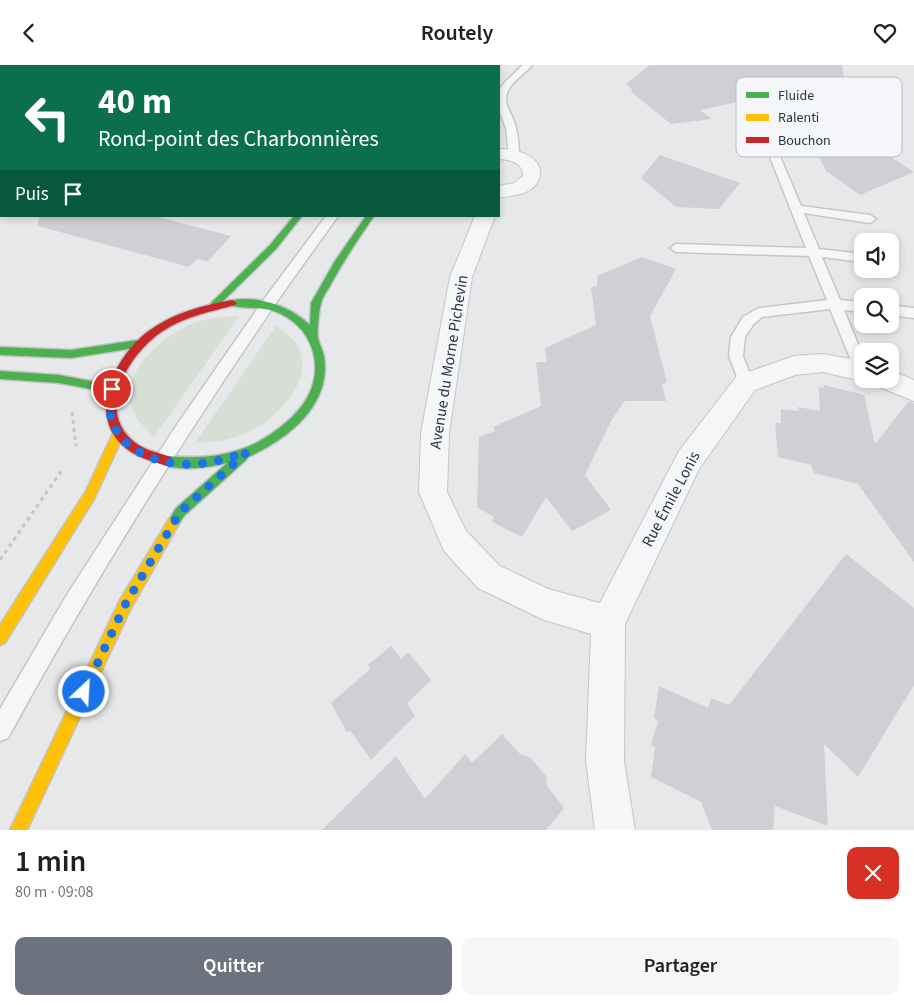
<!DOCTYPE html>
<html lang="fr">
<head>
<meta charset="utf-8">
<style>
  body { margin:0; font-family:"Source Sans 3",sans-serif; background:#f6f6f6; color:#202124; height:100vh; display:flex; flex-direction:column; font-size:19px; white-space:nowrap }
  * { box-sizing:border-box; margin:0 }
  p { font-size:16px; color:#757577 }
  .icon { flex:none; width:28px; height:28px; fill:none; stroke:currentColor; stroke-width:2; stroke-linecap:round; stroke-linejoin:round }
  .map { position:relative; height:765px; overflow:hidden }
  .drawer { display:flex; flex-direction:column; background:#fff; flex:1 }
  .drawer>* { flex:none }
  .guide { position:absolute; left:0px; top:0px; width:500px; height:152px; box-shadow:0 2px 8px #0003; background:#0b6e4f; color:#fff; overflow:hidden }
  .controls { position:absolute; left:854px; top:168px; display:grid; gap:10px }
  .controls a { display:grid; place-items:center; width:45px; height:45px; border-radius:10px; background:#fff; box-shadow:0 2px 8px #0003; font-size:25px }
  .pin { position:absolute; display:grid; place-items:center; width:42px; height:42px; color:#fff; margin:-21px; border:2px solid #fff; border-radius:50%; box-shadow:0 1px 5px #0007 }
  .me { position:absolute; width:55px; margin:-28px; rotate:25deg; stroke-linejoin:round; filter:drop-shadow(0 0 4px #0008) }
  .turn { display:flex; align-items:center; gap:18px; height:105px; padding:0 15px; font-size:22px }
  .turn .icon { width:65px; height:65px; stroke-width:2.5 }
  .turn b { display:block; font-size:35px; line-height:42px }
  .then { display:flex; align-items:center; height:48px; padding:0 15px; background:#0003; gap:10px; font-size:19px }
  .round { display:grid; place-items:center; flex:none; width:52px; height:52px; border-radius:10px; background:#f6f6f6 }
  .summary { display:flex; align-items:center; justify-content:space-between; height:85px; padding:0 15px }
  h1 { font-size:30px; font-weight:600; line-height:38px }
  .action { display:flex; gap:10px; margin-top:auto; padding:10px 15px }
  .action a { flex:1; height:58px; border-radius:10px; background:#6c737f; color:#fff; font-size:20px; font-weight:600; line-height:58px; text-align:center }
  .action a+a { background:#f6f6f6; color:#202124 }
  header { display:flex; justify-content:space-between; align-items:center; height:65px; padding:0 15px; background:#fff; font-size:22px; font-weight:600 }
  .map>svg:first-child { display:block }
</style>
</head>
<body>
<header><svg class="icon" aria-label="back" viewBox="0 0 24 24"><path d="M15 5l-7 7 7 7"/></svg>Routely<svg class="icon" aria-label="heart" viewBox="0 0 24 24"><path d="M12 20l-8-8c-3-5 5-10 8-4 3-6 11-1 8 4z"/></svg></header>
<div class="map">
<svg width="914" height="765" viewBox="0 0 914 765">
  <rect width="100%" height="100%" fill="#e6e8ea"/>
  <!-- green -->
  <g fill="#d6ded6">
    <path d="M239,251L154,372C146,363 137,356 133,345C117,307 166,268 197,257C211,253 225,251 239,251Z"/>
    <path d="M276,261C282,265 290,270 294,276C322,312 273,359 241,370C226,376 211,377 195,378Z"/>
  </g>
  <!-- building -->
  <g fill="#ced0d3">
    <path d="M650,0H842L844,13L827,17L842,39L796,44L792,37L789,38L774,29L700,45L712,54L671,59L630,26L633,25L626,19Z"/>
    <path d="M850,50L871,82L880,85L914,107L860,130L826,106L818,90Z"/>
    <path d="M660,90L740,118L719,144L676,142L641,113Z"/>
    <path d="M39,151H154L231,171L208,196L197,194L189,202L38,161Z"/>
    <path d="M642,192L676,204L650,251L667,318L662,319L666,336H625L612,354L585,410L611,445L572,466L546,432L522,472L492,457L494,452L477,442L479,372L495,366L493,362L541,341L536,297H547L545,283L596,260L591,222L597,221V211Z"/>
    <path d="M824,320L864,330L875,379L909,336L914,338V497L858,419L814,408L811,400L778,392L775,358H781V344L798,346V342L820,346L819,322L824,323Z"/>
    <path d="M846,489L914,543V620L858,712L824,679L828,761L775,741L773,765H712L701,737L651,712L655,683L651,679L658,657L654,652L659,621L708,643L711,633L729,640Z"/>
    <path d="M391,581L401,594L408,587L431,615L407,638L415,651L371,695L351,666L347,667L331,638L370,604L368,600Z"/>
    <path d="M502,669L520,689L530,692L546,711L547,721L564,743L546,765H322L396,691L425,734L465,689L472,698Z"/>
  </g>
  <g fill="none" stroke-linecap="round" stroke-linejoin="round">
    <!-- lane casing -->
    <g stroke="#c4c6c8" stroke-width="3">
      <g id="lane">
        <path d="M523,0H532C525,9 513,15 508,26C502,39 512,48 515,59C518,70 519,80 519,91L514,94L509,91L506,63L499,45V25L505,17Z"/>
        <path d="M745,38L748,39L776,82L801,141L870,150L876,154L870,158L804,148L819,184L862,189V197L822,192L840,235L862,237V247L844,245L862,289V311L857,309L855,305L830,244L762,252L753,260L745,272L743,291L753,318L751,322L746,324L741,322L729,291L731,272L743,252L759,243L827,235L809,191L676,187L670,183L676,179L806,183L766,82L740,41Z"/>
        <rect x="0" y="96" width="1" height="6"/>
        <path d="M326,151H338C317,181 295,210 274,241C178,381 89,524 8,673L0,676V644L68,528L176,361L265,233Z"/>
        <path d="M890,240L914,243V253L890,250Z"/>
      </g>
    </g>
    <!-- street casing -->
    <g stroke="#c4c6c8" stroke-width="2">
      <g id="street">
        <path d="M499,84C509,84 521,86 529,91C546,101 542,120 526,127C518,131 507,131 499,133V121L514,118L523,111C523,97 510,95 499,94Z"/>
        <path d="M475,151H495L472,212L449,368L447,427L466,466L500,501L548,524L600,538L679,386L737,311L794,291L823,289L862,296V314H868L862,316L823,307L795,310L755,325L699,404L625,559L624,696L635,765H595L586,696L591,569L544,555L478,523L444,486L419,427L421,368L450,212Z"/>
        <path d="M890,305L914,315V336L877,321L874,314H890Z"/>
      </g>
    </g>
    <!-- fast casing -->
    <g stroke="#c2c5c8" stroke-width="3">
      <g id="fast">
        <path d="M294,151H302L276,184L217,242H211V238L270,180Z"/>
        <path d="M366,151H374C359,173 344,195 331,219C328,225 322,232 321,239C319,245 317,267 318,273C319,279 323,285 324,291C332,340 288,374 248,392L246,395L184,451L177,462L173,464L169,462L167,458L176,443L227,398C208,403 182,406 163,400L161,396L163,392L167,391C198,394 228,392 256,378C273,369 289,357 301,342C326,310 317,267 281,249C264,240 246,245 229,240V236C257,229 290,241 310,260L311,238L335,196Z"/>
        <path d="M138,275L143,279L141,282L71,293L0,290V282L71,285Z"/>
        <path d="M0,306L59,310L112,320L117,324L112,328L59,318L0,314Z"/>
      </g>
    </g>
    <!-- slow casing -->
    <g stroke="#c2c5c8" stroke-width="3">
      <g id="slow">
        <path d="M118,364L122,366L124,369L94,434L5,578L0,580V560L86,426L114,366Z"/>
        <path d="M173,452L177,454L179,458L177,462L130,545L27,765H10L120,535L169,454Z"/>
      </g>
    </g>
    <!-- jam casing -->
    <g stroke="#c2c5c8" stroke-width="3">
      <path id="jam" d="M232,235L237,238L235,240C210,247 186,251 163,266C132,286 97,339 130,373C141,385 157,387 171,392L173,396L171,400L167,401C151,396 135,392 122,380C87,346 117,288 150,265C174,248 203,240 232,235Z"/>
    </g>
    <!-- path -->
    <g stroke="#c5c6ca" stroke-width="3" stroke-dasharray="4 4" stroke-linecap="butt">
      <path d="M72,347L76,381"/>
      <path d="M0,495L62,405"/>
    </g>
    <!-- lane -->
    <use href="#lane" fill="#f5f6f7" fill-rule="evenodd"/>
    <!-- street -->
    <use href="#street" fill="#f5f6f7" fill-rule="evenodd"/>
    <!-- fast -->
    <use href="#fast" fill="#4caf50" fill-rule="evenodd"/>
    <!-- slow -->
    <use href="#slow" fill="#ffc107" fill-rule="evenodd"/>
    <!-- jam -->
    <use href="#jam" fill="#c62828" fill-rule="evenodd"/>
  </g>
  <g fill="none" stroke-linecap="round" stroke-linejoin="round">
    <!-- route -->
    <path stroke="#1a73e8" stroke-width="9" stroke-dasharray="0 16.2" d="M84,627L125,540L180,447L247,387C230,393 213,398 195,399C161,402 115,385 110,347C109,340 111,331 112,324"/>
  </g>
  <g text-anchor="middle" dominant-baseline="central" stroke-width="4.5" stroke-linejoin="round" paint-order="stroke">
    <!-- street labels -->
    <g font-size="16" fill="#2b3445" stroke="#f4f6f9">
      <text transform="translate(449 297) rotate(-81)">Avenue du Morne Pichevin</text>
      <text transform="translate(671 434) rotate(-62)">Rue Émile Lonis</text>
    </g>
  </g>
  <!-- legend -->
  <rect x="736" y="12" width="166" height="80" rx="8" fill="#f4f6f9" stroke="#b8bcc3" stroke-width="1"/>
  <rect x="746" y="27" width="23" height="6" fill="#4caf50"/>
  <rect x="746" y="49" width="23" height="7" fill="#ffc107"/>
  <rect x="746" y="72" width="23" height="6" fill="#c62828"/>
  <g font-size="14" fill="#2b3445">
    <text x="778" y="35">Fluide</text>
    <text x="778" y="57">Ralenti</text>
    <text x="778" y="80">Bouchon</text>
  </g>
</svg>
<div class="controls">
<a><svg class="icon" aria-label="sound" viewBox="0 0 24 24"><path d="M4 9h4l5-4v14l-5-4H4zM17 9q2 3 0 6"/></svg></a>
<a><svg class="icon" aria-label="search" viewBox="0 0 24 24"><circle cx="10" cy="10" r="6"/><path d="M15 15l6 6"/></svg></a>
<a><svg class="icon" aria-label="layers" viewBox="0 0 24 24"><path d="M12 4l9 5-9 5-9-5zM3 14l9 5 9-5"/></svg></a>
</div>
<div class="pin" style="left:112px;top:324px;background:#d93025"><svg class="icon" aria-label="arrive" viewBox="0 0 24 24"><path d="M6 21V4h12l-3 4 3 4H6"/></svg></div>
<svg class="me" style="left:84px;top:627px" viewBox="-20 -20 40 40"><circle r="17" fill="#1a73e8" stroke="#fff" stroke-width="3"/><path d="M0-11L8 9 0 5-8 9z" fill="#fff"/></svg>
<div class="guide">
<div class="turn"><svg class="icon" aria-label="left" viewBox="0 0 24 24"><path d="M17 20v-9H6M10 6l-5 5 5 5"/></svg><div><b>40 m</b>Rond-point des Charbonnières</div></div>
<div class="then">Puis<svg class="icon" aria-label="arrive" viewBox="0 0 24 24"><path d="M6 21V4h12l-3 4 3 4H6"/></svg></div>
</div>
</div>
<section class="drawer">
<div class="summary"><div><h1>1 min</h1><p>80 m · 09:08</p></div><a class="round" style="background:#d93025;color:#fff"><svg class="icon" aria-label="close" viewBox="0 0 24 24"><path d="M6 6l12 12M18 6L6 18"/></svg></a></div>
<div class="action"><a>Quitter</a><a>Partager</a></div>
</section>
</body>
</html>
